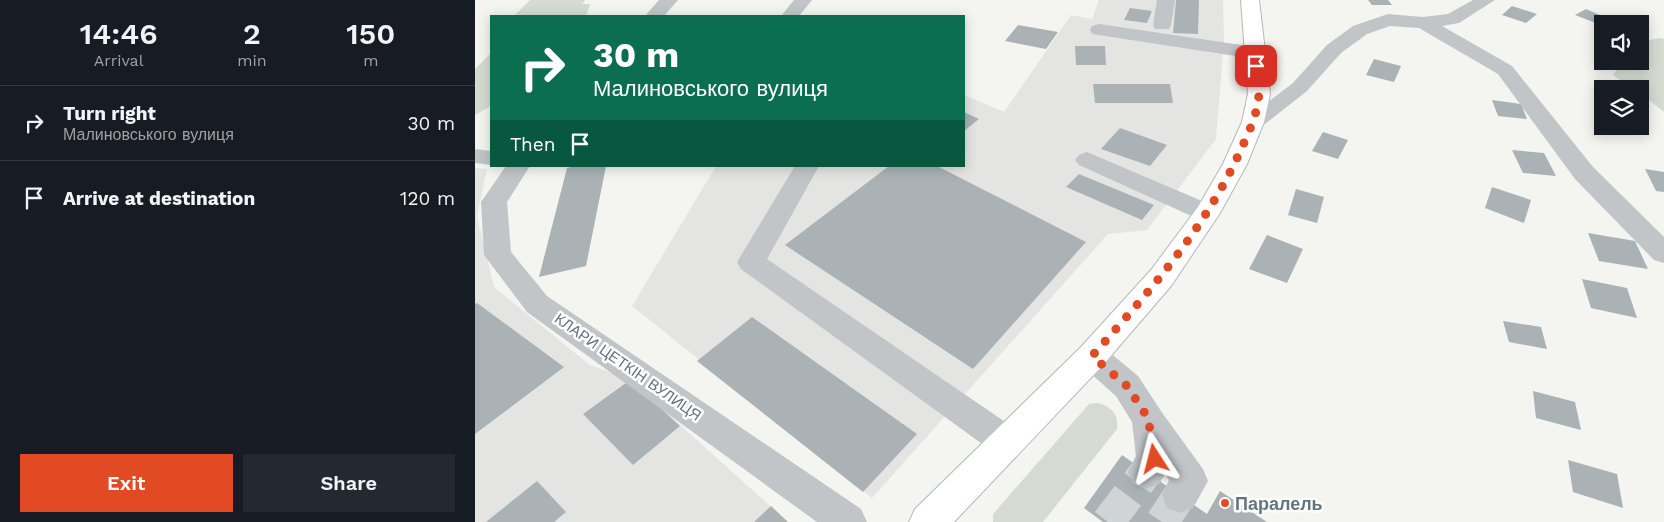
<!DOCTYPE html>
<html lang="en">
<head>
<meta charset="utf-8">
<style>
  body { margin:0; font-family:"Work Sans",sans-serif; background:#242831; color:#f1f3f6; height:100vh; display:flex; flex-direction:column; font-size:19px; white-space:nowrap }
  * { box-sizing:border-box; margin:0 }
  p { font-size:16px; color:#9ea1a6 }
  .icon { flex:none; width:28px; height:28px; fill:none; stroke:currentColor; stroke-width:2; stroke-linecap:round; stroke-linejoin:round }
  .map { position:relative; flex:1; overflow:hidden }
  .side { display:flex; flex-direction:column; background:#171b24; width:475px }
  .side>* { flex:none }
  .hud { position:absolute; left:15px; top:15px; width:475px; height:152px; border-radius:0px; box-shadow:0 2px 12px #0003; background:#0b6e4f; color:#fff; overflow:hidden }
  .buttons { position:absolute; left:1119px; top:15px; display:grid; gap:10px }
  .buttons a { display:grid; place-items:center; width:55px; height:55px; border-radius:0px; background:#171b24; box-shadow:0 2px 12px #0003; font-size:25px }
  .pin { position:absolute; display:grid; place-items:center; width:42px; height:42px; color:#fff; margin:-21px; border-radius:10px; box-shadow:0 2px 8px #0006 }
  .me { position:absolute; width:55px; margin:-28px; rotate:351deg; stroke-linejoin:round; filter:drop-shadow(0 0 4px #0008) }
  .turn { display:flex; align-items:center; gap:18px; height:105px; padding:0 20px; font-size:22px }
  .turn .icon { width:65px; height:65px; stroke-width:2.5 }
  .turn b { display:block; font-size:35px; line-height:42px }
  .then { display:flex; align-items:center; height:48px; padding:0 20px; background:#0003; gap:10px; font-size:19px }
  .eta { display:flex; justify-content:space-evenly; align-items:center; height:85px; text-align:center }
  .eta b { font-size:30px; font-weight:600; line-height:35px }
  .primary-button { display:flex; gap:10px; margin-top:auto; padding:10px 20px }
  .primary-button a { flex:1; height:58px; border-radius:0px; background:#e14a23; color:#fff; font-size:20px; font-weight:600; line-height:58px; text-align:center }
  .primary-button a+a { background:#242831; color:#f1f3f6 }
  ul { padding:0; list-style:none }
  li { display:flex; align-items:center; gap:15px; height:75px; padding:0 20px; border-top:1px solid #363941 }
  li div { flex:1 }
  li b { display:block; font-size:19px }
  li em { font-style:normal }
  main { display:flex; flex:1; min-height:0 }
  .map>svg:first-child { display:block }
</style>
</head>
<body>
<main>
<section class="side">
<div class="eta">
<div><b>14:46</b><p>Arrival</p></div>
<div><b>2</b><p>min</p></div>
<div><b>150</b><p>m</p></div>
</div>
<ul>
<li><svg class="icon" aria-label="right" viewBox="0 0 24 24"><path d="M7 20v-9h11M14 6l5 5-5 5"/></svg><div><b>Turn right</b><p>Малиновського вулиця</p></div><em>30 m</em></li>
<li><svg class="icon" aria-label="arrive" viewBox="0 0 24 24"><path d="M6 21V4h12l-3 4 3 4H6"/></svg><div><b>Arrive at destination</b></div><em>120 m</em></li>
</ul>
<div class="primary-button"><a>Exit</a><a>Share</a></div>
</section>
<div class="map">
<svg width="1189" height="522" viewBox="0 0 1189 522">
  <rect width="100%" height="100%" fill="#f4f4f0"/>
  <!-- built -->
  <g fill="#e4e5e3">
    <path d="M624,0H748L749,41L741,139L672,230L633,234L397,498L157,306L241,166H489V95L529,112L596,15L617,19Z"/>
    <path d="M0,168L12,169L2,216L19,287L115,365L155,380L313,522H0Z"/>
  </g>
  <!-- green -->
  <g fill="#d5dbd1">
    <path d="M55,0H110L107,4H115L111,16H39Z"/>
    <path d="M1184,38L1189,39V112L1165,93V89H1158L1138,75L1147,61H1165V42Z"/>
    <path d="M16,53V106L0,115V69Z"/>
    <path d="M622,403C637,406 644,415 642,429L568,522H518V514L614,404Z"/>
  </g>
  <!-- building -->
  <g fill="#aab2b6">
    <path d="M701,0H724L723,34L698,33Z"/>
    <path d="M893,0H913L917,5H897Z"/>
    <path d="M1037,6L1062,14L1051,23L1027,15Z"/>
    <path d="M655,8L677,11L672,23L649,20Z"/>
    <path d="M1111,9L1132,18L1121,23L1100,15Z"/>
    <path d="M543,25L583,32L571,49L530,41Z"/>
    <path d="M600,46H630L631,65H601Z"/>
    <path d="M899,59L926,66L919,82L891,75Z"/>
    <path d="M618,84H695L698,103H620Z"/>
    <path d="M1017,100L1046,104L1052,119L1023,116Z"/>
    <path d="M489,112L504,119L489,131Z"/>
    <path d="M645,128L692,145L675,166L626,149Z"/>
    <path d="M848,132L873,140L863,159L837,151Z"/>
    <path d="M1037,150L1069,153L1081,176L1048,173Z"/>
    <path d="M100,166H131L111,266L64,277L92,168Z"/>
    <path d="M414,166H462L611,242L498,369L310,245Z"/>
    <path d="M1170,169L1189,172V192L1181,191Z"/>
    <path d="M604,174L679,205L667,220L591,187Z"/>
    <path d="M1017,187L1056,200L1049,223L1010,208Z"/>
    <path d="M821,189L849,197L842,223L813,215Z"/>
    <path d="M1113,233L1160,241L1173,269L1124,261Z"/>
    <path d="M792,235L828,249L812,283L774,269Z"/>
    <path d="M1107,279L1152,288L1162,318L1116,308Z"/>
    <path d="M2,303L89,367L0,434V304Z"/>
    <path d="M277,317L442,434L388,492L222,361Z"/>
    <path d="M1028,321L1066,327L1072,349L1034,342Z"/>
    <path d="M155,380L205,426L158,465L108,414Z"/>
    <path d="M1058,391L1100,402L1106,430L1061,418Z"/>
    <path d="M647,455L732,514L745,491L792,522H628L609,508Z"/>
    <path d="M1093,460L1142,474L1148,508L1098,492Z"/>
    <path d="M62,481L91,512L79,522H11Z"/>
    <path d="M296,506L313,522H279Z"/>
  </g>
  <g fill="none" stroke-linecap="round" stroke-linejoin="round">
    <!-- minor-tunnel -->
    <g stroke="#d0d4d4" stroke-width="33" stroke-dasharray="33 16" stroke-linecap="butt">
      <path d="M633,522L671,472"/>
      <path d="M687,522L705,495"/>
    </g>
    <!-- major casing -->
    <g stroke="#b4b8bc" stroke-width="2">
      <path id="major" d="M766,0H784L795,94L789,122L772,164L745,213L696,286L628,365L479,522H434L440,509L606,347L676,270L723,207L748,164L767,122L773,94Z"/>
    </g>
    <!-- minor -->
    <g fill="#c1c5c8" fill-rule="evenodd">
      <path d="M184,0H203L189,16H170Z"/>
      <path d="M319,0H337L324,16H306Z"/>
      <path d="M682,0H700L696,25L694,29H680L678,25Z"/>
      <path d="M998,0H1020L984,23L967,26L1037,66L1118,167L1189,237V263L1179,260L1100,179L1023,74L944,28L915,26L892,34L866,53L832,91L786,127L778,129L770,127L767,122L818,83L852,45L878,26L913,14L948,17L973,14Z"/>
      <path d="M624,24L780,47L787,49L790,53L787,57L780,59L617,34L615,30L617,26Z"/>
      <path d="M0,149L16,151V165L0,163Z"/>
      <path d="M612,152L741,207L745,213L741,219L732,222L723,219L604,165L600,160L604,155Z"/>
      <path d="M31,166H55L32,202L36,252L72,296L386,509L392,522H342L52,312L9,255L6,202Z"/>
      <path d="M320,166H344L292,259L545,432L550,443L545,454L533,459L521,454L266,269L262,262Z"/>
      <path d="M617,343L628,347L663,376L688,414L728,469L733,481L718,508L705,513L692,508L687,495L694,480L690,474L684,484L671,489L658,484L653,472L661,456L657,422L641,396L606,365L601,356L606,347Z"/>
    </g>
    <!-- major -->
    <use href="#major" fill="#fff" fill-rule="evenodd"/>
  </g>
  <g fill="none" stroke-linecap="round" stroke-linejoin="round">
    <!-- route -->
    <path stroke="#e14a23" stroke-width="9" stroke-dasharray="0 16.2" d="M680,459L673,418L652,386L617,356C674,292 732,227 767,147C775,130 783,112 784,93C784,84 782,75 781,66"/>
  </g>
  <!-- markers -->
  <circle fill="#e14a23" stroke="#fff" stroke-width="2" cx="750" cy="503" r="5"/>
  <g text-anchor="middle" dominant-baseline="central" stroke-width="5" stroke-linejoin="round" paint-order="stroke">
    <!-- street labels -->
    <g font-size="15" fill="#637481" stroke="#fff">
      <text transform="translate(153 367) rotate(35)">КЛАРИ ЦЕТКІН ВУЛИЦЯ</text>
    </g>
    <!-- near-poi labels -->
    <g font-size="18" font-weight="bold" fill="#637481" stroke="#fff" text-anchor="start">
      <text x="760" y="503">Паралель</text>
    </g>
  </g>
</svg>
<div class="buttons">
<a><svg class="icon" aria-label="sound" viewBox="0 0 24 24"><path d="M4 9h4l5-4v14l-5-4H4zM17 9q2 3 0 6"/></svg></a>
<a><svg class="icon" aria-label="layers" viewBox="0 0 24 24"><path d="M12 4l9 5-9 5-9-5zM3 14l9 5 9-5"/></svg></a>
</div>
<div class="pin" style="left:781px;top:66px;background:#d93025"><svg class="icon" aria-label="arrive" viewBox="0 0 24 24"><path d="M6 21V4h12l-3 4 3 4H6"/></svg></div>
<svg class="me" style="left:680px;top:459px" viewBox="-20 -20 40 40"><path d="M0-17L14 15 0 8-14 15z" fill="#e14a23" stroke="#fff" stroke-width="4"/></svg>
<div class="hud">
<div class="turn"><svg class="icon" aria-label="right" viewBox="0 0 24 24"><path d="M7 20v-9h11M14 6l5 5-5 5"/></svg><div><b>30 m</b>Малиновського вулиця</div></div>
<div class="then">Then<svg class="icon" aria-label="arrive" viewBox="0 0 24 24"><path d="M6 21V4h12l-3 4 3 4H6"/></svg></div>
</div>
</div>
</main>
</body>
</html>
